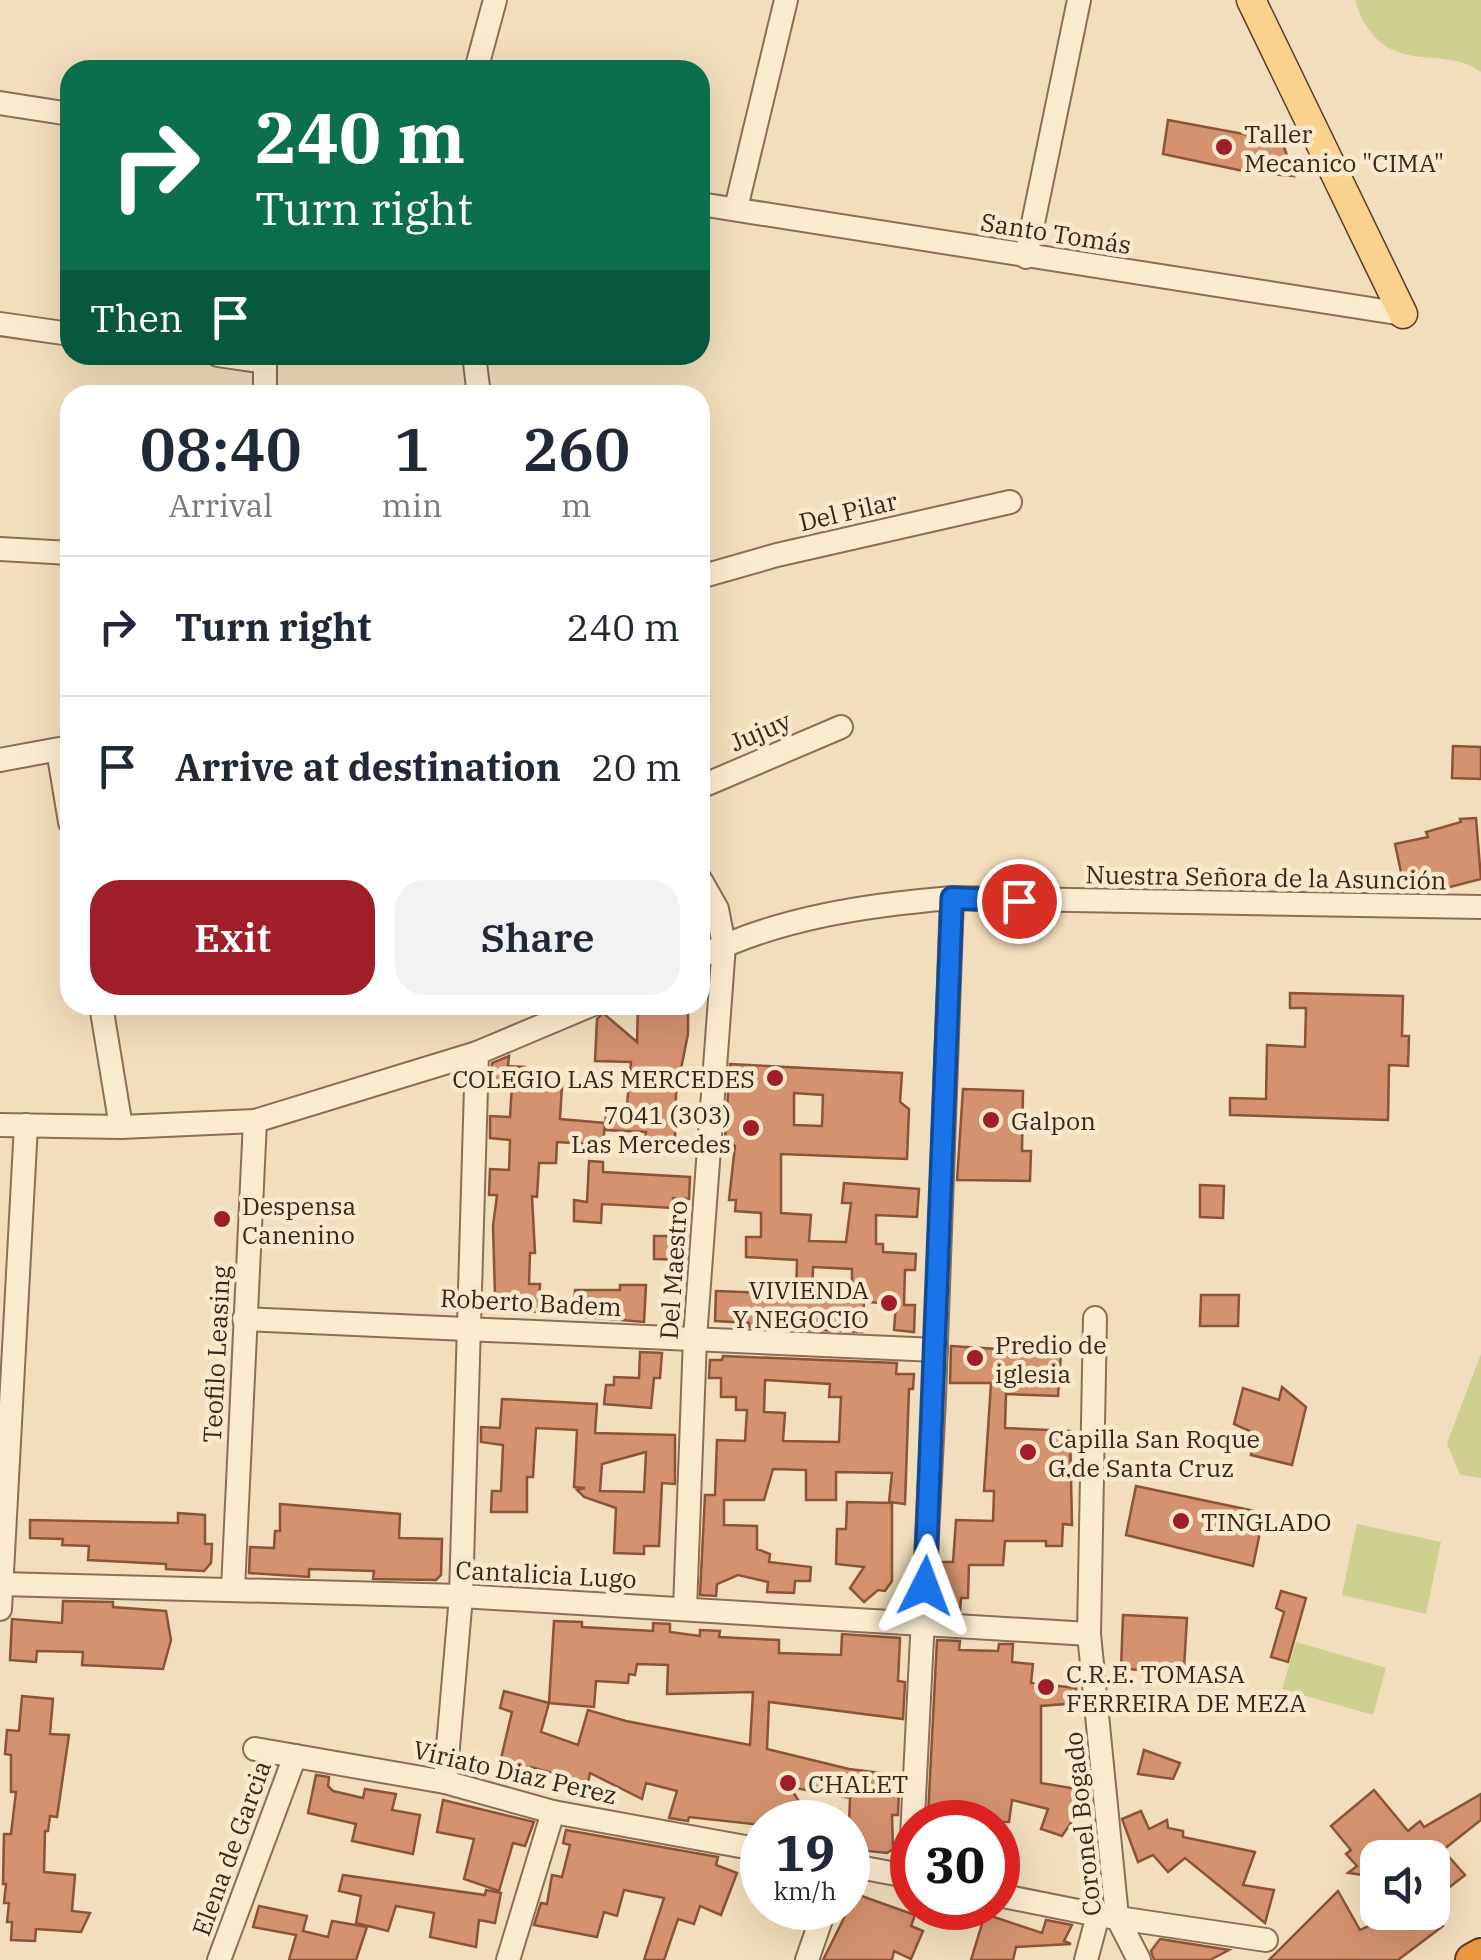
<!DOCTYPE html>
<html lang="en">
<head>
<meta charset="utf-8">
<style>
  body { margin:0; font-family:"IBM Plex Serif",serif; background:#f2f2f3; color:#1f2937; height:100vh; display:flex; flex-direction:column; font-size:38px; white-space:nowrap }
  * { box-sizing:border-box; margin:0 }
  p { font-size:32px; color:#747a83 }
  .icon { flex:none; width:55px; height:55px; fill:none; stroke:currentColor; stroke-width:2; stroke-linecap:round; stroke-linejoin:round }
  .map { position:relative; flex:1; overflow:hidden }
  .sheet { position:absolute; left:60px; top:385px; width:650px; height:630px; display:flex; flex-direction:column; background:#fff; border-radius:30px; box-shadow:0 10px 40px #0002 }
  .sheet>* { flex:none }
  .banner { position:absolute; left:60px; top:60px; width:650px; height:305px; border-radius:30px; box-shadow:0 10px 40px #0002; background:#0b6e4f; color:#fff; overflow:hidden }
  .tools { position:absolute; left:1360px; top:1840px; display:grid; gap:20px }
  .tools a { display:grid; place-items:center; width:90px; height:90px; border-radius:20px; background:#fff; box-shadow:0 10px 40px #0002; font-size:50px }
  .speed { position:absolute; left:740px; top:1800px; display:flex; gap:20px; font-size:50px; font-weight:700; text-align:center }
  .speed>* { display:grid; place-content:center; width:130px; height:130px; border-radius:50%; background:#fff; box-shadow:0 10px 40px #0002; line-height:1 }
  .speed small { font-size:25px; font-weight:400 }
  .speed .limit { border:15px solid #d22; background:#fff; color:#111 }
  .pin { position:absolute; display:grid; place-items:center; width:85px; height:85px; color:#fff; margin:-42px; border:5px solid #fff; border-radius:50%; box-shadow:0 2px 10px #0007 }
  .me { position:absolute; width:110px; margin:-55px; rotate:3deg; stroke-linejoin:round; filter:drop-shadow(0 0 8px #0008) }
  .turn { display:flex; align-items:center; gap:35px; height:210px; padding:0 30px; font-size:45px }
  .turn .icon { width:130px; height:130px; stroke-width:2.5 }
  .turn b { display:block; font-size:70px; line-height:85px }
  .then { display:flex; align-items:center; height:95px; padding:0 30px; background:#0003; gap:20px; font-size:38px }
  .eta { display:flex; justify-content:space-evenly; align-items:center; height:170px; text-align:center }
  .eta b { font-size:60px; font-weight:600; line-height:70px }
  .primary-button { display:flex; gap:20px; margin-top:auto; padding:20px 30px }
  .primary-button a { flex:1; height:115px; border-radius:30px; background:#9f1e27; color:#fff; font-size:40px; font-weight:600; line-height:115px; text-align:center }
  .primary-button a+a { background:#f2f2f3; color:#1f2937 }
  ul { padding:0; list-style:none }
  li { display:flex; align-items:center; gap:30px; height:140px; padding:0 30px; border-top:2px solid #e0e1e3 }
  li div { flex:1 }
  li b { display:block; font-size:38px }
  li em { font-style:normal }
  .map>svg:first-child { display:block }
</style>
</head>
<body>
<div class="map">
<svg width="1481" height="1960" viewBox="0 0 1481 1960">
  <rect width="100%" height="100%" fill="#f2debc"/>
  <!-- green -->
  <g fill="#cdd08f">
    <path d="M1355,0H1481V72C1443,42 1381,83 1355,0Z"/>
    <path d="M1481,1354V1478L1460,1475L1447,1443Z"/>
    <path d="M1357,1524L1441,1542L1426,1614L1342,1595Z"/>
    <path d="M1296,1642L1386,1668L1373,1715L1282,1689Z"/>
  </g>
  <!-- building -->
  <g fill="#d4926e" stroke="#8c5437" stroke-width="2.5" fill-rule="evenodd">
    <path d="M1168,120L1282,141L1294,176L1248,172L1163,154Z"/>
    <path d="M1453,746L1481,747V779L1452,778Z"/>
    <path d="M1476,818L1481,879L1442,889L1439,879L1404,886L1395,844L1428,837L1426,832L1461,822L1460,819Z"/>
    <path d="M1290,993L1403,996L1402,1036H1409L1408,1066L1389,1065L1388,1120L1230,1115V1098L1266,1099L1267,1045L1305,1047L1306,1008H1290Z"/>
    <path d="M638,1005H688V1034L676,1094L675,1142L645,1140L646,1132L605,1130L606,1114L626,1115L631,1062L595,1061L597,1019L603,1013L637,1042Z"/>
    <path d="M509,1056L508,1066L525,1067V1083L491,1081L492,1063Z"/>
    <path d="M730,1064L902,1073L900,1102L909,1109L907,1159L781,1154V1213L811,1215L809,1241L846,1242L851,1203H842L844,1183L919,1189L917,1217L876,1215V1244H883V1252L916,1254L915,1270H905L904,1305H915L914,1332L894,1330L896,1305L852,1300V1269L813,1267L812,1299L864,1302L862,1332L749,1327V1323L715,1321L716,1291L796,1294L797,1260L746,1257V1237H761V1213L735,1211L736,1200H729L735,1146L725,1138ZM794,1093L823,1095L822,1126L794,1125Z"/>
    <path d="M512,1085L562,1086L560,1119L605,1123L603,1145L557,1142L556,1163H539L537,1197L532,1196L535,1253H530L529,1284H540L539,1312L484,1309L485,1303L495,1295L493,1226L497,1195H489L490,1169L509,1170L510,1140L490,1138V1116L510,1117Z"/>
    <path d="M963,1089L1023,1091L1022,1151H1031L1030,1181L957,1180Z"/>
    <path d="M589,1161L603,1162V1172L690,1177L689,1199L673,1198V1208L602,1204L601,1223L574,1221V1200L587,1202Z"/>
    <path d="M1200,1185L1224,1186L1223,1218L1200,1217Z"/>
    <path d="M654,1236H687L686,1260L654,1259Z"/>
    <path d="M620,1285H646L644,1322L574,1316L575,1290H620Z"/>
    <path d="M1201,1295H1239L1238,1326H1200Z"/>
    <path d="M951,1346L1061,1353L1058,1396L1006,1394L1005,1428L1070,1431L1072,1525L1063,1524L1062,1546H1046V1541H1005L1003,1565H969L968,1598H961L960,1611L939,1608L941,1562H953L956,1520L993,1521L994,1491H984L991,1383H950Z"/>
    <path d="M640,1352L662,1353L660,1378H654L651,1408L604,1404L606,1385H614V1377L639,1378Z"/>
    <path d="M723,1356L897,1363L896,1374H914L913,1389H909L905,1504L889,1502L892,1473L836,1472V1500H806V1470L773,1469L764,1500H724V1525L757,1526V1549L770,1554L769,1562L811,1567L810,1581H795L794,1593L767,1592L768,1582L738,1575L717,1584L716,1596L700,1595L705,1495H715L717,1440L745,1441L747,1410H736V1397H721V1378H709L710,1360H722ZM765,1380L830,1384L829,1397H841L839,1442L783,1441L785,1413L764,1412Z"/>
    <path d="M1282,1387L1306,1407L1292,1465L1251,1455L1256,1434L1234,1424L1243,1388L1279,1400Z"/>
    <path d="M502,1399L597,1404L595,1433L675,1435V1484L662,1483L659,1546H644V1554L614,1553L616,1508L584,1497L577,1490L585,1488L574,1487L577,1430L536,1428L533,1477H527V1512H491L492,1491H501L503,1445L481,1442V1427L500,1428ZM646,1452L644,1492L600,1491L602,1464Z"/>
    <path d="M1136,1486L1264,1513L1253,1566L1126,1535Z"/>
    <path d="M847,1502L892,1503V1581L885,1591L878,1590L864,1602L850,1588L864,1567L836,1564L837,1529H846Z"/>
    <path d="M280,1504L400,1514L399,1538L442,1539L441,1575L436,1580L373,1579L374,1571L309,1569V1577L249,1573L250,1547L274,1548L275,1531H280Z"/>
    <path d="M178,1513L205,1515V1544H212L211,1563L204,1571L166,1569V1564L88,1560L89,1546L62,1545L63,1539L30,1538V1520L178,1523Z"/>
    <path d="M1281,1591L1306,1598L1288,1662L1271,1657L1284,1612L1276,1608Z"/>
    <path d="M63,1601L113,1602V1607L166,1611L171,1640L163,1669L82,1665L83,1652L37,1651L36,1662L10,1660L12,1619L62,1623Z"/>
    <path d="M1123,1615L1187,1618L1184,1668L1154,1672L1121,1668Z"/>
    <path d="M554,1621L582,1622V1627L653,1631V1623L670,1624V1632L700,1636V1630L720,1631L719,1637L779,1640V1653L841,1655L842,1634L900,1638L898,1681L905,1682L903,1719L769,1702L767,1749L849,1769L882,1773L880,1788L899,1790L898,1815H892L893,1849L887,1853L848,1849L850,1798L790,1787L812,1822L793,1819V1822L762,1825L689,1817L688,1821L669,1818L677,1791L646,1783L642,1799L590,1773L588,1783L531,1767L528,1779L498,1771L512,1712L500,1708L504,1691L549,1703L541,1732L578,1745L588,1710L626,1721L750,1745L753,1692L667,1694L668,1665L637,1664L635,1675L629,1674L628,1683L596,1681L594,1707L549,1703Z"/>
    <path d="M937,1640L960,1641L959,1650L998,1651L999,1644H1013L1012,1662L1033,1664L1031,1683L1076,1688L1078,1703L1041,1706V1783L1083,1790L1086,1816L1077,1814L1062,1836L1041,1829L1048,1809L1012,1800L1009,1822H968L970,1809L939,1807V1817L928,1816Z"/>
    <path d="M22,1696L53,1699L50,1734L69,1735L57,1817L50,1816L48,1831H45L44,1872L75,1875L72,1911L90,1913L81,1932L36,1929L35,1941L11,1940L12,1922H7L9,1903H4L6,1884H3L4,1834H11L16,1792H11V1755L5,1754L7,1730L19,1731Z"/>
    <path d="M1144,1750L1180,1763L1173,1779L1138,1774Z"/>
    <path d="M316,1775L329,1777L328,1786L333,1791L363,1798L365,1789L396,1794L392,1810L420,1815L413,1854L352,1841L356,1824L308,1813Z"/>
    <path d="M1374,1790L1408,1831L1420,1821L1424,1827L1481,1794V1820L1443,1850L1465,1875L1432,1901V1858H1378V1877L1348,1873L1357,1866L1346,1854L1351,1850L1331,1826Z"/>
    <path d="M443,1800L534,1822L525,1846L513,1843L499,1891L464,1879L474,1839L437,1832Z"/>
    <path d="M1141,1811L1149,1829L1167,1820L1168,1828L1183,1831V1837L1255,1852L1243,1885L1274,1890L1265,1923L1185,1858L1168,1872L1153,1855L1138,1862L1122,1819Z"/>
    <path d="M566,1830L718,1857L716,1865L737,1873L721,1915L700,1906L694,1924L678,1919L664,1960H644L664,1898L624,1890L617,1916L604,1912L597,1937L534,1925L541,1903L547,1904L552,1875L562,1877L570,1845L563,1843Z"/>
    <path d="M343,1875L485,1895L486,1890L501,1893L495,1923L479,1920L476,1947L430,1937L434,1913L396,1906L388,1931L356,1923L361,1896L339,1891Z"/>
    <path d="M1338,1891L1360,1930L1401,1912H1438L1443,1926L1398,1960H1269Z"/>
    <path d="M856,1894L915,1915L911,1926L923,1931L911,1959L894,1951L892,1960H823Z"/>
    <path d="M259,1906L307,1916L303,1931L328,1937L332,1921L367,1927L356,1960H289L296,1935L253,1927Z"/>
    <path d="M985,1914L1042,1933L1046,1920L1072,1925L1064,1941L1071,1944L1016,1947L1013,1960H971Z"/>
    <path d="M1160,1939L1229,1950L1210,1960H1154L1151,1951Z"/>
  </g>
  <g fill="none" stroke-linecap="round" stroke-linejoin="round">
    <!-- minor casing -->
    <g stroke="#8b6e54" stroke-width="26">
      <g id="minor">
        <path d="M476,70L495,0"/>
        <path d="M0,103L70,114"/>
        <path d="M700,204L1403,314"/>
        <path d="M736,208L786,0"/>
        <path d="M1026,257L1079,0"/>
        <path d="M0,324L70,334"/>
        <path d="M218,355L265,362"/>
        <path d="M265,355V395"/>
        <path d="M474,355L479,395"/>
        <path d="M0,549L70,553"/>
        <path d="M700,577L777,555L1010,502"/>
        <path d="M58,750L70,822"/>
        <path d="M0,760L70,747"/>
        <path d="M700,787L841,727"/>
        <path d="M700,957C777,918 867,905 952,898L1481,907"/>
        <path d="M101,1005L121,1127"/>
        <path d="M0,1125L121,1127L255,1121L477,1053L591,1005"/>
        <path d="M1095,1318L1089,1634L1117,1917L1139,1960"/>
        <path d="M244,1319L936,1350"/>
        <path d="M0,1584L461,1596L1089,1634"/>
        <path d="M233,1589L255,1121"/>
        <path d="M0,1609L26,1125"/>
        <path d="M685,1609L695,1338L724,945L717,909L700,879"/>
        <path d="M255,1749L445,1782L553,1812L762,1850"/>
        <path d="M445,1782L461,1596L477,1053"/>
        <path d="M848,1865L912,1877"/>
        <path d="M910,1877L934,1398L952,898"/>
        <path d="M998,1895L1098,1915L1266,1940"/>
        <path d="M219,1960L295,1756"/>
        <path d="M508,1960L553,1812"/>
        <path d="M807,1960L825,1908"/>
        <path d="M1086,1960L1098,1915"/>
      </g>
    </g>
    <!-- major casing -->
    <g stroke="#573c29" stroke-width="31">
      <path id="major" d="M1251,0L1403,314"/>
    </g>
    <!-- highway casing -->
    <g stroke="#573c29" stroke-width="36">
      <path id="highway" d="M1472,1960L1481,1955"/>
    </g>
    <!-- minor -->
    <use href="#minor" stroke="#fceccf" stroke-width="22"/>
    <!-- major -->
    <use href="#major" stroke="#fad28e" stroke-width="28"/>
    <!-- highway -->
    <use href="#highway" stroke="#eb9742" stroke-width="32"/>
  </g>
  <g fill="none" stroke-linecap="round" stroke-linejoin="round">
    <!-- route casing -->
    <g stroke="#114b97" stroke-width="25">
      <path id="route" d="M925,1586L952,898L1019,901"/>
    </g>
    <!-- route -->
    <use href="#route" stroke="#1a73e8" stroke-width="18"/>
  </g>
  <!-- markers -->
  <g fill="#9f1e27" stroke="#f9e9cc" stroke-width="4">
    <circle cx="1224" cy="147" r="10"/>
    <circle cx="775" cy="1078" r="10"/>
    <circle cx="991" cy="1120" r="10"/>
    <circle cx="751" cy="1128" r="10"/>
    <circle cx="222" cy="1219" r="10"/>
    <circle cx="889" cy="1303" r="10"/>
    <circle cx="975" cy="1358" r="10"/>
    <circle cx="1028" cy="1452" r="10"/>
    <circle cx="1181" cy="1521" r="10"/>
    <circle cx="1046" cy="1687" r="10"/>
    <circle cx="788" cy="1783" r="10"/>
  </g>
  <g text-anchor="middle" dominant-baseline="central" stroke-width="9" stroke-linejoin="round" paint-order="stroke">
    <!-- poi labels -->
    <g font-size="25" fill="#38271a" stroke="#f9e9cc" text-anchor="start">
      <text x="1244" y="133">Taller<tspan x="1244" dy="29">Mecanico "CIMA"</tspan></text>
      <text x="755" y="1078" text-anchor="end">COLEGIO LAS MERCEDES</text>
      <text x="731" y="1114" text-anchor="end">7041 (303)<tspan x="731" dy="29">Las Mercedes</tspan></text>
      <text x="1011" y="1120">Galpon</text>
      <text x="242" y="1205">Despensa<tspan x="242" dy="29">Canenino</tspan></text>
      <text x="869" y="1289" text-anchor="end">VIVIENDA<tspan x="869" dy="29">Y NEGOCIO</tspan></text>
      <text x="995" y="1344">Predio de<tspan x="995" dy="29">iglesia</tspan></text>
      <text x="1048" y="1438">Capilla San Roque<tspan x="1048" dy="29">G.de Santa Cruz</tspan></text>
      <text x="1201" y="1521">TINGLADO</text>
      <text x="1066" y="1673">C.R.E. TOMASA<tspan x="1066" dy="29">FERREIRA DE MEZA</tspan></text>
      <text x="808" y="1783">CHALET</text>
    </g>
    <!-- street labels -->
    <g font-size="25" fill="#38271a" stroke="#f9e9cc">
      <text transform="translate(1056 233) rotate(9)">Santo Tomás</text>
      <text transform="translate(848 511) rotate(-13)">Del Pilar</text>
      <text transform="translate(760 731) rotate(-23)">Jujuy</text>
      <text transform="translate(1266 877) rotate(1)">Nuestra Señora de la Asunción</text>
      <text transform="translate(673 1270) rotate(-86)">Del Maestro</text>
      <text transform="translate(531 1302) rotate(3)">Roberto Badem</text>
      <text transform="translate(216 1354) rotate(-87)">Teofilo Leasing</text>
      <text transform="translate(546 1574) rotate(3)">Cantalicia Lugo</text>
      <text transform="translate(515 1772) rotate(13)">Viriato Diaz Perez</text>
      <text transform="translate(1082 1824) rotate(-96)">Coronel Bogado</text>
      <text transform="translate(231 1848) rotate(-70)">Elena de Garcia</text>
    </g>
  </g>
</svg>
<div class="tools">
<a><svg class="icon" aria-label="sound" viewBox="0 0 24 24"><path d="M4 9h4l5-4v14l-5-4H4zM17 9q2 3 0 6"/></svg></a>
</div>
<div class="speed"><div>19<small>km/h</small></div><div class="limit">30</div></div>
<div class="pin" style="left:1019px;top:901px;background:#d93025"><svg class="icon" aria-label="arrive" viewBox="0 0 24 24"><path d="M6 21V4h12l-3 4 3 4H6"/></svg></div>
<svg class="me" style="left:925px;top:1586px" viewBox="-20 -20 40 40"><path d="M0-17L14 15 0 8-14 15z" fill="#1a73e8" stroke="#fff" stroke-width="4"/></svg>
<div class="banner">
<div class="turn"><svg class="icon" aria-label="right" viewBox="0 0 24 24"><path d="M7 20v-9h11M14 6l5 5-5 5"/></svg><div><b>240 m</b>Turn right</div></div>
<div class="then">Then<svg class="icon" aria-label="arrive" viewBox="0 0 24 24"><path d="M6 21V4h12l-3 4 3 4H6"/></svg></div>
</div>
<section class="sheet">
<div class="eta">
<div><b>08:40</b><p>Arrival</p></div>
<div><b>1</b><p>min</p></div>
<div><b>260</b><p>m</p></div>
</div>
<ul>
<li><svg class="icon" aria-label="right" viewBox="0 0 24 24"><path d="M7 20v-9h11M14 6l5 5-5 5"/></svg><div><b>Turn right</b></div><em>240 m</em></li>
<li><svg class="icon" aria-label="arrive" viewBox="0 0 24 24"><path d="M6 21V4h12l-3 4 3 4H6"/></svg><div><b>Arrive at destination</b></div><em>20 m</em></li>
</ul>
<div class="primary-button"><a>Exit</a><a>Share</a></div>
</section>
</div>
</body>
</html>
